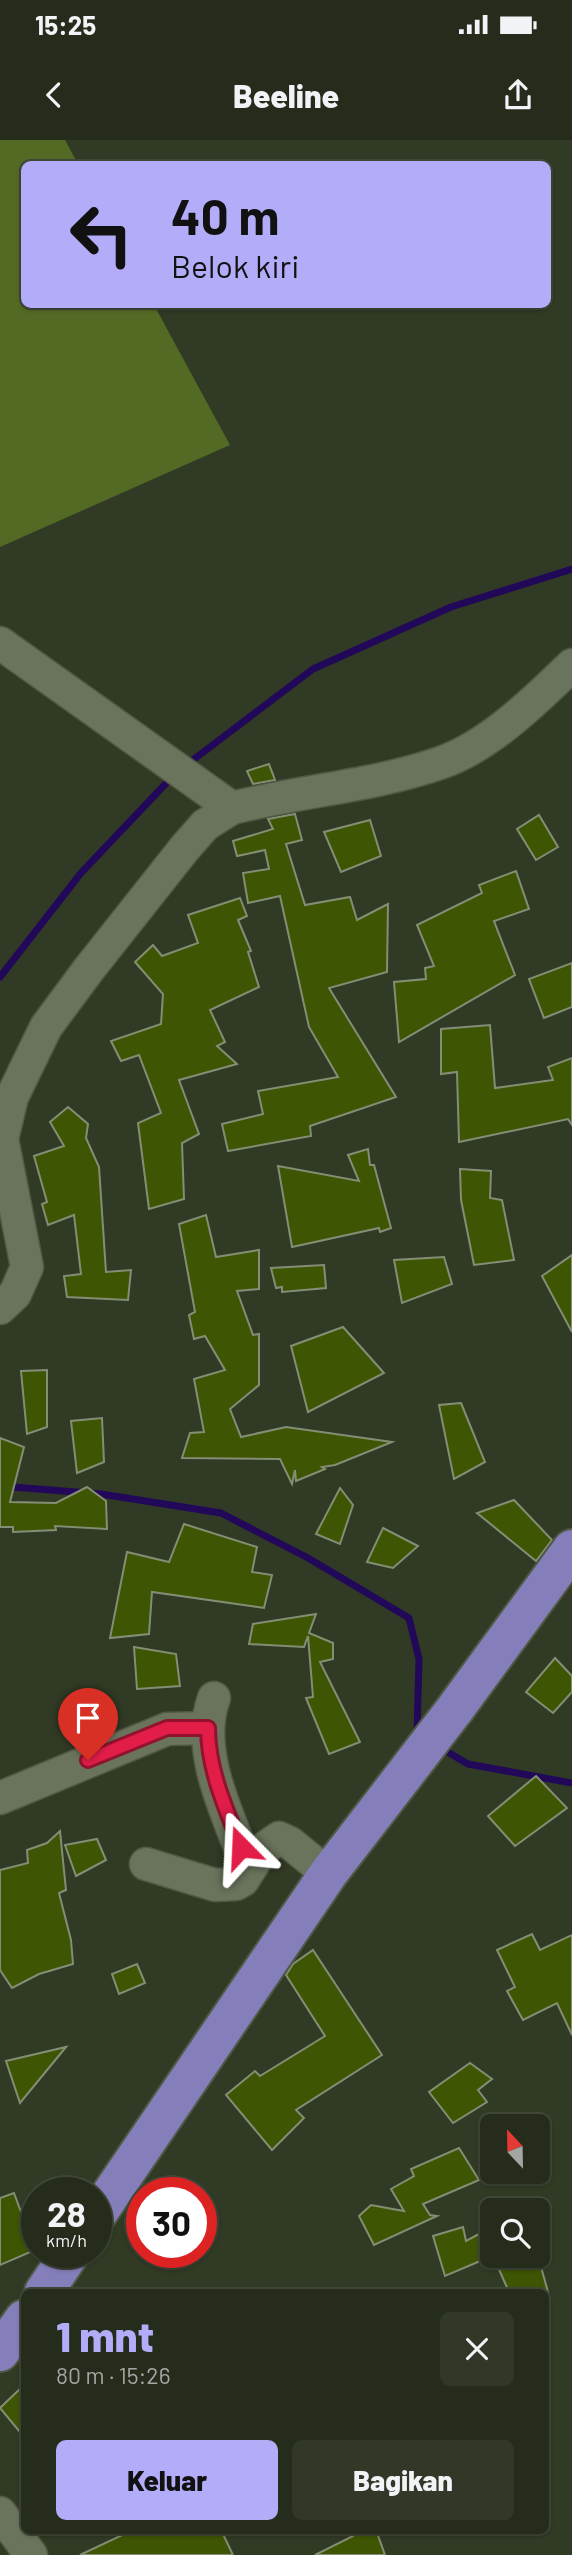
<!DOCTYPE html>
<html lang="id">
<head>
<meta charset="utf-8">
<style>
  body { margin:0; font-family:Barlow,sans-serif; background:#313828; color:#f1f3f6; height:100vh; display:flex; flex-direction:column; font-size:26px; white-space:nowrap }
  * { box-sizing:border-box; margin:0 }
  p { font-size:23px; color:#a3a7a3 }
  .icon { flex:none; width:38px; height:38px; fill:none; stroke:currentColor; stroke-width:2; stroke-linecap:round; stroke-linejoin:round }
  .map { position:relative; flex:1; overflow:hidden }
  .sheet { position:absolute; left:21px; top:2149px; width:528px; height:245px; display:flex; flex-direction:column; background:#252c1b; border-radius:10px; box-shadow:0 2px 5px #0004,0 0 0 2px #42483a }
  .sheet>* { flex:none }
  .banner { position:absolute; left:21px; top:21px; width:530px; height:147px; border-radius:10px; box-shadow:0 2px 5px #0004,0 0 0 2px #42483a; background:#b3adf9; color:#111; overflow:hidden }
  .needle { width:46px; rotate:338deg }
  .tools { position:absolute; left:480px; top:1974px; display:grid; gap:14px }
  .tools a { display:grid; place-items:center; width:70px; height:70px; border-radius:10px; background:#252c1b; box-shadow:0 2px 5px #0004,0 0 0 2px #42483a; font-size:35px }
  .speed { position:absolute; left:21px; top:2037px; display:flex; gap:14px; font-size:35px; font-weight:700; text-align:center }
  .speed>* { display:grid; place-content:center; width:91px; height:91px; border-radius:50%; background:#252c1b; box-shadow:0 2px 5px #0004,0 0 0 2px #42483a; line-height:1 }
  .speed small { font-size:18px; font-weight:400 }
  .speed .limit { border:10px solid #d22; background:#fff; color:#111 }
  .pin { position:absolute; display:grid; place-items:center; width:60px; height:60px; color:#fff; margin:-72px -30px; border-radius:50% 50% 50% 0; rotate:-45deg; box-shadow:0 0 7px #0007 }
  .pin .icon { rotate:45deg }
  .me { position:absolute; width:77px; margin:-38px; rotate:339deg; stroke-linejoin:round; filter:drop-shadow(0 0 5px #0008) }
  .turn { display:flex; align-items:center; gap:24px; height:147px; padding:0 35px; font-size:32px }
  .turn .icon { width:91px; height:91px; stroke-width:2.5 }
  .turn b { display:block; font-size:49px; line-height:60px }
  .round { display:grid; place-items:center; flex:none; width:74px; height:74px; border-radius:10px; background:#313828 }
  .summary { display:flex; align-items:center; justify-content:space-between; height:119px; padding:0 35px }
  h1 { font-size:42px; font-weight:800; line-height:52px; color:#b3adf9 }
  .primary-button { display:flex; gap:14px; margin-top:auto; padding:14px 35px }
  .primary-button a { flex:1; height:80px; border-radius:10px; background:#b3adf9; color:#111; font-size:28px; font-weight:800; line-height:80px; text-align:center }
  .primary-button a+a { background:#313828; color:#f1f3f6 }
  .status { display:flex; justify-content:space-between; align-items:center; height:49px; padding:0 35px; background:#252c1b; direction:ltr }
  .status svg { height:19px; fill:currentColor }
  header { display:flex; justify-content:space-between; align-items:center; height:91px; padding:0 35px; background:#252c1b; font-size:32px; font-weight:800 }
  .map>svg:first-child { display:block }
</style>
</head>
<body>
<div class="status"><b>15:25</b><svg viewBox="0 0 49 12"><path d="M0 12V9h3v3zM5 12V6h3v6zM10 12V3h3v9zM15 12V0h3v12zM26 1h20v11H26zM47 4h2v5h-2z"/></svg></div>
<header><svg class="icon" aria-label="back" viewBox="0 0 24 24"><path d="M15 5l-7 7 7 7"/></svg>Beeline<svg class="icon" aria-label="share" viewBox="0 0 24 24"><path d="M12 15V3M7 8l5-5 5 5M5 13v7h14v-7"/></svg></header>
<div class="map">
<svg width="572" height="2415" viewBox="0 0 572 2415">
  <rect width="100%" height="100%" fill="#313a24"/>
  <!-- green -->
  <path fill="#536a25" d="M0,0H65L78,24H24V164L154,165L230,305L0,407Z"/>
  <g fill="none" stroke-linecap="round" stroke-linejoin="round">
    <!-- stream -->
    <g stroke="#220859" stroke-width="7">
      <path d="M185,626L313,529L451,467L572,429"/>
      <path d="M0,837L81,733L173,636"/>
      <path d="M0,1346L101,1354L221,1373L308,1418L409,1478L419,1519L417,1594"/>
      <path d="M439,1607L468,1624L572,1643"/>
    </g>
  </g>
  <!-- building -->
  <g fill="#3e5504" stroke="#848e75" stroke-width="2">
    <path d="M269,624L275,640L253,644L247,631Z"/>
    <path d="M295,674L302,700L286,704L305,765L350,757L357,780L388,764L387,832L329,848L396,957L310,986L311,996L228,1011L222,984L263,974L258,951L338,937L309,887L280,756L248,763L243,733L269,729L265,710L237,716L233,701L273,689L268,679Z"/>
    <path d="M539,675L558,707L536,720L517,689Z"/>
    <path d="M370,680L381,716L341,732L324,692Z"/>
    <path d="M516,731L529,769L494,781L515,835L399,902L394,842L426,839L425,828L434,826L417,785L482,753L479,745Z"/>
    <path d="M240,758L247,776L238,780L251,811L248,812L259,847L210,870L225,902L217,906L237,924L179,940L199,994L182,1003L184,1059L149,1069L138,983L161,973L139,915L121,921L111,901L161,884L163,854L135,822L153,805L162,816L198,803L188,775Z"/>
    <path d="M572,823V867L544,878L529,839Z"/>
    <path d="M490,885L495,948L553,940L548,927L572,918V985L568,979L459,1002L457,932L441,934V889Z"/>
    <path d="M68,967L88,984L86,998L99,1027L106,1132L131,1130L128,1160L67,1157L64,1136L81,1134L74,1075L48,1085L42,1064L47,1062L34,1016L64,1006L50,982Z"/>
    <path d="M368,1009L370,1025H374L391,1088L380,1092L379,1088L292,1107L278,1026L359,1041L348,1015Z"/>
    <path d="M460,1029L491,1031L490,1058L502,1060L514,1120L474,1125L461,1060Z"/>
    <path d="M206,1075L216,1117L259,1110V1149L237,1151L253,1195L259,1194V1245L230,1269L241,1297L286,1287L392,1302L335,1325L322,1327L325,1329L296,1341L295,1330L292,1344L280,1319L182,1318L190,1293L204,1292L194,1239L225,1230L205,1196L194,1199L189,1175L195,1172L179,1084Z"/>
    <path d="M572,1115V1192L542,1136Z"/>
    <path d="M444,1117L452,1144L402,1163L394,1120Z"/>
    <path d="M324,1125L326,1148L282,1152V1147L276,1148L271,1128Z"/>
    <path d="M343,1187L384,1233L308,1272L291,1206Z"/>
    <path d="M47,1230V1287L27,1294L21,1231Z"/>
    <path d="M461,1263L485,1322L454,1339L439,1265Z"/>
    <path d="M102,1278L104,1322L77,1333L71,1281Z"/>
    <path d="M0,1298L24,1307L10,1362L56,1363L87,1347L106,1361L107,1389L55,1386L56,1390L13,1392V1387H0Z"/>
    <path d="M340,1348L353,1365L340,1404L316,1394Z"/>
    <path d="M514,1360L552,1400L536,1421L477,1373Z"/>
    <path d="M184,1384L257,1407L252,1432L272,1435L264,1468L152,1452L149,1494L110,1498L127,1412L169,1422Z"/>
    <path d="M383,1388L418,1406L393,1428L367,1422Z"/>
    <path d="M316,1474L309,1493L333,1503V1519L320,1522L360,1602L329,1614L306,1558L313,1557L308,1496L304,1507L249,1504L253,1484Z"/>
    <path d="M134,1507L176,1514L180,1546L137,1549Z"/>
    <path d="M555,1518L572,1536V1552L553,1573L526,1552Z"/>
    <path d="M536,1636L567,1668L515,1706L488,1676Z"/>
    <path d="M60,1691L66,1750L59,1753L71,1800L73,1824L39,1834L12,1848L0,1830V1730L28,1723L27,1710L47,1703Z"/>
    <path d="M97,1699L106,1720L76,1736L65,1705Z"/>
    <path d="M532,1794L540,1810L572,1795V1895L557,1863L523,1880L507,1851L515,1847L497,1810Z"/>
    <path d="M313,1810L382,1915L296,1970L304,1978L272,2010L226,1955L255,1931L260,1936L325,1896L286,1835L293,1824Z"/>
    <path d="M137,1824L145,1843L119,1854L112,1834Z"/>
    <path d="M66,1907L20,1963L6,1921Z"/>
    <path d="M470,1923L492,1939L478,1950L487,1962L453,1983L429,1952Z"/>
    <path d="M459,2008L479,2040L423,2064L430,2075L437,2076L374,2105L359,2076L371,2065L404,2071L391,2049L414,2036L411,2029Z"/>
    <path d="M14,2053L35,2110L0,2125V2058Z"/>
    <path d="M463,2087L466,2101L492,2087V2116L445,2136L433,2096Z"/>
    <path d="M493,2116H538L548,2152H509Z"/>
    <path d="M24,2245V2297L0,2268Z"/>
    <path d="M133,2390H221L233,2415H80Z"/>
    <path d="M350,2390H376L385,2415H315L353,2396Z"/>
  </g>
  <g fill="none" stroke-linecap="round" stroke-linejoin="round">
    <!-- minor casing -->
    <g stroke="#515845" stroke-width="35">
      <g id="minor">
        <path d="M0,503L232,668C300,651 374,646 440,623C488,607 536,560 572,525"/>
        <path d="M0,1168L15,1154L27,1127L2,999L12,957L46,887L89,829L184,709L205,685L232,668"/>
        <path d="M214,1558C194,1611 230,1680 249,1730"/>
        <path d="M0,1658L167,1589L208,1588"/>
        <path d="M146,1724L215,1745L236,1744L243,1740L262,1710L279,1698L290,1703L328,1734"/>
        <path d="M0,2373L31,2415"/>
      </g>
    </g>
    <!-- major casing -->
    <g stroke="#515845" stroke-width="42">
      <g id="major">
        <path d="M96,2076L328,1734L455,1569L572,1409"/>
        <path d="M44,2152L71,2112"/>
        <path d="M0,2212L24,2179"/>
      </g>
    </g>
    <!-- minor -->
    <use href="#minor" stroke="#6a745c" stroke-width="32"/>
    <!-- major -->
    <use href="#major" stroke="#847fba" stroke-width="38"/>
  </g>
  <g fill="none" stroke-linecap="round" stroke-linejoin="round">
    <!-- route casing -->
    <g stroke="#92132f" stroke-width="18">
      <path id="route" d="M88,1620L167,1588H208C208,1630 226,1669 241,1707"/>
    </g>
    <!-- route -->
    <use href="#route" stroke="#e11d48" stroke-width="12"/>
  </g>
</svg>
<div class="tools">
<a><svg class="needle" viewBox="-14 -14 28 28"><path d="M0-13l5 13h-10z" fill="#e53935"/><path d="M0 13l5-13h-10z" fill="#a3a7a3"/></svg></a>
<a><svg class="icon" aria-label="search" viewBox="0 0 24 24"><circle cx="10" cy="10" r="6"/><path d="M15 15l6 6"/></svg></a>
</div>
<div class="speed"><div>28<small>km/h</small></div><div class="limit">30</div></div>
<div class="pin" style="left:88px;top:1620px;background:#d93025"><svg class="icon" aria-label="arrive" viewBox="0 0 24 24"><path d="M6 21V4h12l-3 4 3 4H6"/></svg></div>
<svg class="me" style="left:241px;top:1707px" viewBox="-20 -20 40 40"><path d="M0-17L14 15 0 8-14 15z" fill="#e11d48" stroke="#fff" stroke-width="4"/></svg>
<div class="banner">
<div class="turn"><svg class="icon" aria-label="left" viewBox="0 0 24 24"><path d="M17 20v-9H6M10 6l-5 5 5 5"/></svg><div><b>40 m</b>Belok kiri</div></div>
</div>
<section class="sheet">
<div class="summary"><div><h1>1 mnt</h1><p>80 m · 15:26</p></div><a class="round"><svg class="icon" aria-label="close" viewBox="0 0 24 24"><path d="M6 6l12 12M18 6L6 18"/></svg></a></div>
<div class="primary-button"><a>Keluar</a><a>Bagikan</a></div>
</section>
</div>
</body>
</html>
